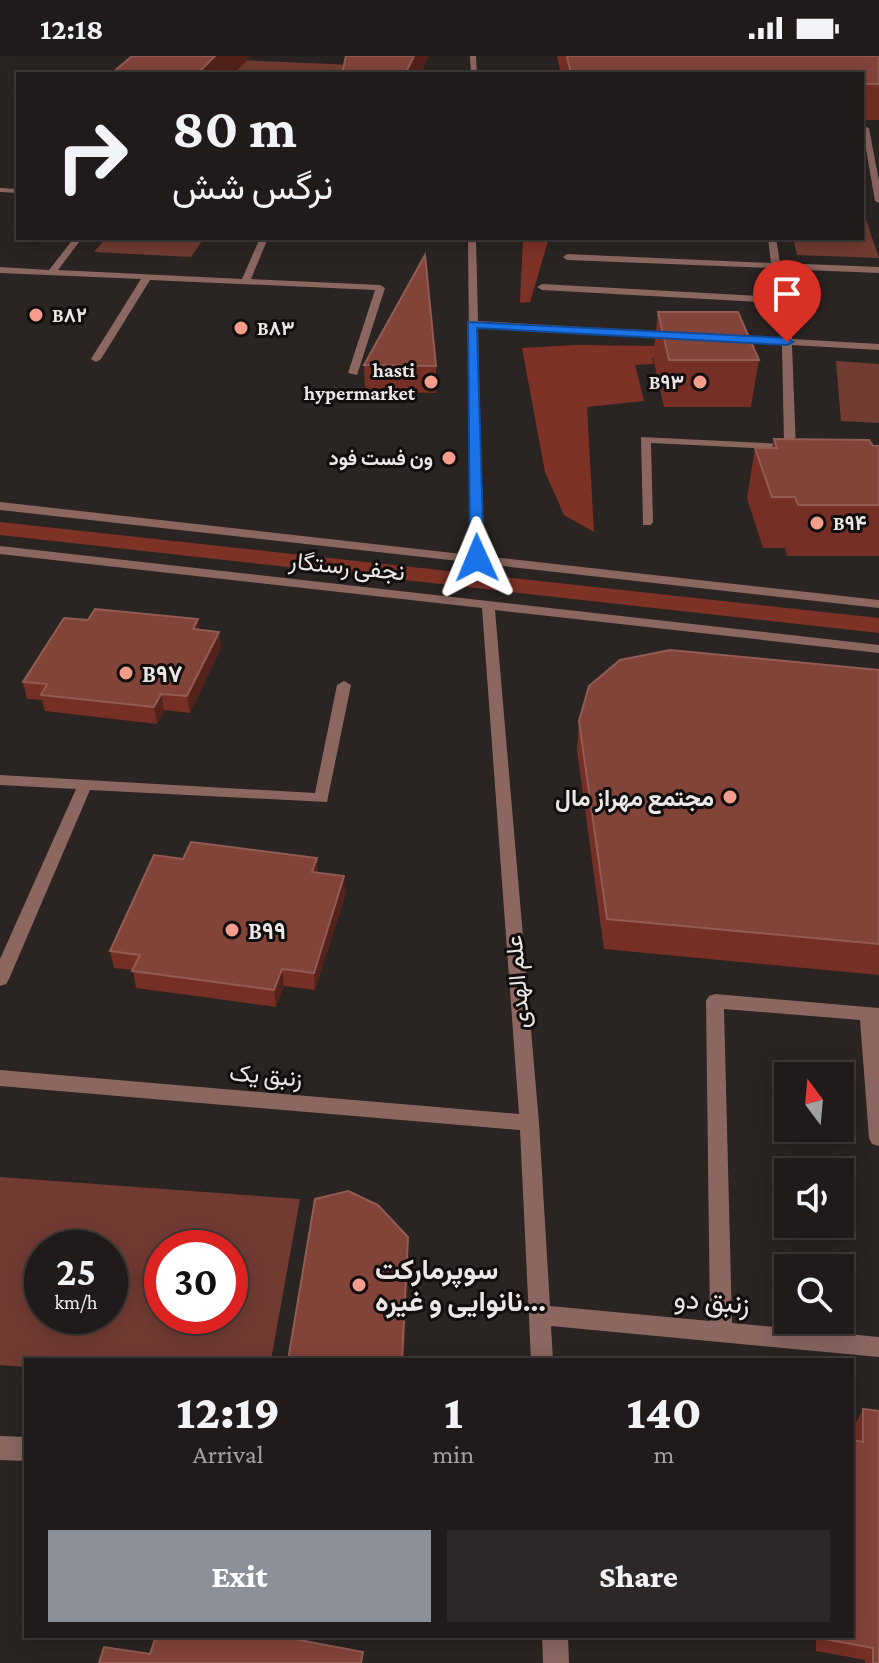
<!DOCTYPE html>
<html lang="en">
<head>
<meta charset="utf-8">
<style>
  body { margin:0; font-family:"Crimson Pro",Vazirmatn,serif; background:#2d2827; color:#f1f3f6; height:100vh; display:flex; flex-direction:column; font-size:30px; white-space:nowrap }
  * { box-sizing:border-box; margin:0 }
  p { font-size:26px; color:#a2a1a2 }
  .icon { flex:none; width:44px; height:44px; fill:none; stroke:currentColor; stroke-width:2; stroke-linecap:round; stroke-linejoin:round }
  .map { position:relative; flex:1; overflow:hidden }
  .sheet { position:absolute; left:24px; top:1302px; width:830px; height:280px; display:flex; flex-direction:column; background:#201b1a; border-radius:0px; box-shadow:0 4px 20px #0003,0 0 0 2px #3d3939 }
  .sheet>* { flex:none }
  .banner { position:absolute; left:16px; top:16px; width:848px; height:168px; border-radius:0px; box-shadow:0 4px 20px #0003,0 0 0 2px #3d3939; background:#201b1a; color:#f1f3f6; overflow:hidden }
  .needle { width:52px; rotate:344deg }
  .tools { position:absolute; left:774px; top:1006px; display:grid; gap:16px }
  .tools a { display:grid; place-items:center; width:80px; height:80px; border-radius:0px; background:#201b1a; box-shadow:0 4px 20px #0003,0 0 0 2px #3d3939; font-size:40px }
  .speed { position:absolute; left:24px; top:1174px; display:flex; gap:16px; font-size:40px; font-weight:700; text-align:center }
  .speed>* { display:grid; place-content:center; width:104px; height:104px; border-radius:50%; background:#201b1a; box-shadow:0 4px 20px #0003,0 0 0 2px #3d3939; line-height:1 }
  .speed small { font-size:20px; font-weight:400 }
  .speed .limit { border:12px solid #d22; background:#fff; color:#111 }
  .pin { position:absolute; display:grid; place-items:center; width:68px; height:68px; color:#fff; margin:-82px -34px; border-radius:50% 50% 50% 0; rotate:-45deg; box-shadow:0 0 8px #0007 }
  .pin .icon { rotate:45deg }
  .me { position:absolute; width:88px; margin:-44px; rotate:359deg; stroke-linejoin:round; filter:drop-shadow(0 0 6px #0008) }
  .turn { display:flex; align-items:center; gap:28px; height:168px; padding:0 24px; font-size:36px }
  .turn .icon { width:104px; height:104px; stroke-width:2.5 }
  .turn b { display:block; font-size:56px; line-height:68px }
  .eta { display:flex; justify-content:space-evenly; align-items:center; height:136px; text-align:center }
  .eta b { font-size:48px; font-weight:800; line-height:56px }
  .cta { display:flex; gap:16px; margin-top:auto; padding:16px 24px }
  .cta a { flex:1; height:92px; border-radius:0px; background:#8c9099; color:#fff; font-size:32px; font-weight:800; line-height:92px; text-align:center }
  .cta a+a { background:#2d2827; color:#f1f3f6 }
  .status { display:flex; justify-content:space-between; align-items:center; height:56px; padding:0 40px; background:#201b1a; direction:ltr }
  .status svg { height:22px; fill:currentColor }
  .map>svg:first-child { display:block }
</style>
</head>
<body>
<div class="status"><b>12:18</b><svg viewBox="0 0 49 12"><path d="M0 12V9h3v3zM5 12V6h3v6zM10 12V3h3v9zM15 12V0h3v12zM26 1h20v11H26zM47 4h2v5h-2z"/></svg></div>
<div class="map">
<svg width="879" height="1607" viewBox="0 0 879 1607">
  <rect width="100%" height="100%" fill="#2a2422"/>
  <!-- green -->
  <g fill="#713b32" fill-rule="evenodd">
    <path d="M191,2L354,9L347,18H174Z"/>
    <path d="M862,152L879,202L797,199L793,182H862Z"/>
    <path d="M106,182H204L191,201L94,196Z"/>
    <path d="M836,305L879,308V367L841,365Z"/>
    <path d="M0,1121L300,1143L271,1304H26V1311L0,1309ZM110,1192V1260H42V1192ZM230,1192V1260H162V1192Z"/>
  </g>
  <!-- forest -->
  <g fill="#7e3226">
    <path d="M523,182H549L530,246L520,247Z"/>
    <path d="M576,289L662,290L740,301L652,302L653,308L635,309L644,345L587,351L594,476L564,459L545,416L522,292Z"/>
    <path d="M0,466L879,562V577L0,479Z"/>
  </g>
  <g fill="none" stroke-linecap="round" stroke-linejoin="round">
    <!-- street -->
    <g fill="#8b6760" fill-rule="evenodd">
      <path d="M470,0H476L477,18H471Z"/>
      <path d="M862,70L869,72L879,125V147L875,145Z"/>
      <path d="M0,132L18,133V137L0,136Z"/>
      <path d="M74,182H82L58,214L242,223L260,182H268L251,223L380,229L385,232L357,319L348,317L375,234L150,224L101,303L96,306L91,303L141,223L0,217V211L49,214Z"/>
      <path d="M468,182H476L478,265L674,276L679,279L674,282L478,271L483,500L879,544V552L0,454V446L471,499Z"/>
      <path d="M574,182H582V183L578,186Z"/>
      <path d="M768,182H776L780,207L879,211V217L781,213L792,283L879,288V294L792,289L796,394L651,387L653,466L651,469H643L641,381L784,388L782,289L729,286L724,283L729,280L782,283L777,247L542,234L537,231L542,228L776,241L772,212L567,204L563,201L567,198L771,207Z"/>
      <path d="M0,490L879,589V597L495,554L539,1067L550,1250L710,1265L706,945L709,940L715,938L879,952V1090L872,1088L869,1082L860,964L724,953L732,1267L879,1281V1301L551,1270L553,1304H531L520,1074L0,1030V1014L519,1058L482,552L0,498Z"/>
      <path d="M344,625L351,629L327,746L90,734L9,923L6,928L0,930V903L76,733L0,729V719L315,737L337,629Z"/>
      <path d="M0,1380L26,1381V1405L0,1404Z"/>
      <path d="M542,1580H568L569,1607H543Z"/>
    </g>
  </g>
  <!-- wall -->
  <g fill="#752f25">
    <path d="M557,0H879V64H862V18H561Z"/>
    <path d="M676,182H764L763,185H677Z"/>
    <path d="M658,256L759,304L751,351H664L653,302Z"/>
    <path d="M364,309L436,310V337L365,336Z"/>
    <path d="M774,383L879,390V500H787L785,492H763L747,442L755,392H772Z"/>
    <path d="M199,574L219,576L221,592L190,657L164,654L157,668L45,655L42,644L27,643L23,626Z"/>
    <path d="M879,614V919L604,893L577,694L579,665Z"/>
    <path d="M317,802L318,817L346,837L315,934L284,930L276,951L136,932L133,914L114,912L110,895L183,803Z"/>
    <path d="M863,1353L879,1607H865V1604L816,1595V1580H852L856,1367Z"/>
  </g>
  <!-- shaded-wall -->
  <g fill="#52221b">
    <path d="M215,0H251L234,18H197Z"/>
    <path d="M414,0H429L428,2L421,18H405Z"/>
    <path d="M198,563L200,580L193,573Z"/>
    <path d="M219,576L221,592L190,657L187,640Z"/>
    <path d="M161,638L164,654L157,668L154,651Z"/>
    <path d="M317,802L318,819L312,816Z"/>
    <path d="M344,820L346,837L315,934L314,917Z"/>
    <path d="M282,913L284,930L276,951L274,934Z"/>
    <path d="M408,1181L409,1211L404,1304H402Z"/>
  </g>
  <!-- building -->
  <g fill="#824339" stroke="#925c54" stroke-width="2">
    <path d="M132,0H215L197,18H111Z"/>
    <path d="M346,0H414L405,18H342Z"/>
    <path d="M567,0H879V28H862V18H571Z"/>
    <path d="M425,199L436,310L364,309Z"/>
    <path d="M658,256H738L759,304H669Z"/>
    <path d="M774,383L869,384L873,390H879V449H798L795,441H772L755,392H777Z"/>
    <path d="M95,553L198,563L193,573L219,576L187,640L161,638L154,651L41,639L47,628L23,626L64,562L88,564Z"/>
    <path d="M670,594L879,614V888L607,863L579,665L589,630L620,604Z"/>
    <path d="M191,786L317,802L312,816L344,820L314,917L282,913L274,934L132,915L140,899L110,895L154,799L183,803Z"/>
    <path d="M348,1135L378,1149L408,1181L402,1304H288L315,1143Z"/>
    <path d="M863,1353L879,1355V1607H873V1592L824,1583V1580H852V1384L863,1386Z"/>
    <path d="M156,1580H278L363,1596L361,1607H99L104,1591L150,1598Z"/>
  </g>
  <!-- route -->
  <path fill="#1a73e8" stroke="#114b97" stroke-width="2" d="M468,266L787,282L793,286L787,289L477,272L484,502L477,506L470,502Z"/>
  <!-- markers -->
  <g fill="#f49d8d" stroke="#110e0d" stroke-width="3">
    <circle cx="36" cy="259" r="8"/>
    <circle cx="241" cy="272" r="8"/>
    <circle cx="431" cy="326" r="8"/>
    <circle cx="700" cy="326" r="8"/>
    <circle cx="449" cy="402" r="8"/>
    <circle cx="817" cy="467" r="8"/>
    <circle cx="126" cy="617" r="8"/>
    <circle cx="730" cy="741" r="8"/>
    <circle cx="232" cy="874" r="8"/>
    <circle cx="359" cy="1229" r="8"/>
  </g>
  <g text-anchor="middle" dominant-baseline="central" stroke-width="6" stroke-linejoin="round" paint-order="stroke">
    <!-- far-poi labels -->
    <g font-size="20" font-weight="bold" fill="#ece7e6" stroke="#110e0d" text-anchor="start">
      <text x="52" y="259">B۸۲</text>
      <text x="257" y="272">B۸۳</text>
      <text x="415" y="314" text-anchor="end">hasti<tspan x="415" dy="23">hypermarket</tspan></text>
      <text x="684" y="326" text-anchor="end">B۹۳</text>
      <text x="433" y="402" text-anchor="end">ون فست فود</text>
      <text x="833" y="467">B۹۴</text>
    </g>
    <!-- street labels -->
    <g font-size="24" fill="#ece7e6" stroke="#110e0d">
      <text transform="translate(347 510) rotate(6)">نجفی رستگار</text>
      <text transform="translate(517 926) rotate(-95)">علم الهدی</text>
      <text transform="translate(266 1019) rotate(5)">زنبق یک</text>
    </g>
    <!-- poi labels -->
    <g font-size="24" font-weight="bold" fill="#ece7e6" stroke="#110e0d" text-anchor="start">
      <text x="142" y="617">B۹۷</text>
      <text x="714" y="741" text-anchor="end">مجتمع مهراز مال</text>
      <text x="248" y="874">B۹۹</text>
    </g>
    <!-- near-poi labels -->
    <g font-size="28" font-weight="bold" fill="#ece7e6" stroke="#110e0d" text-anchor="start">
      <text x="375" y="1213">سوپرمارکت<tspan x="375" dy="32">نانوایی و غیره...</tspan></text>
    </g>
    <!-- near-street labels -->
    <g font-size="28" fill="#ece7e6" stroke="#110e0d">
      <text transform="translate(712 1245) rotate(5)">زنبق دو</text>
    </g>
  </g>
</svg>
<div class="tools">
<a><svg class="needle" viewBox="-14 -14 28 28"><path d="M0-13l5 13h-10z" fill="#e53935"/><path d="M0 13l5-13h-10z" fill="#a2a1a2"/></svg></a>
<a><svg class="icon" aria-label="sound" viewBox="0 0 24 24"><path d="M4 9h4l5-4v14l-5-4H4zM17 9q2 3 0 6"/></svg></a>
<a><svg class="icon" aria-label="search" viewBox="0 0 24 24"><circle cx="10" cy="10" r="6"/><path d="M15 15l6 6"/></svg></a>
</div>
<div class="speed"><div>25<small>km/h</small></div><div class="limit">30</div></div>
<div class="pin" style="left:787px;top:286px;background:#d93025"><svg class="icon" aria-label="arrive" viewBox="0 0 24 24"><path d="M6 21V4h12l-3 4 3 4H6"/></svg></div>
<svg class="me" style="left:477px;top:502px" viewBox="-20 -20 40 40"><path d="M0-17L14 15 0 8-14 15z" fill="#1a73e8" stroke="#fff" stroke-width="4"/></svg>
<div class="banner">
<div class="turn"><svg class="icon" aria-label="right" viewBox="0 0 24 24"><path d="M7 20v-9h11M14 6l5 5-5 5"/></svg><div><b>80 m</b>نرگس شش</div></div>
</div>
<section class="sheet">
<div class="eta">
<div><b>12:19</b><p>Arrival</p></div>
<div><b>1</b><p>min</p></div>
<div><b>140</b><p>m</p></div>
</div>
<div class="cta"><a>Exit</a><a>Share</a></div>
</section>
</div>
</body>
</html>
